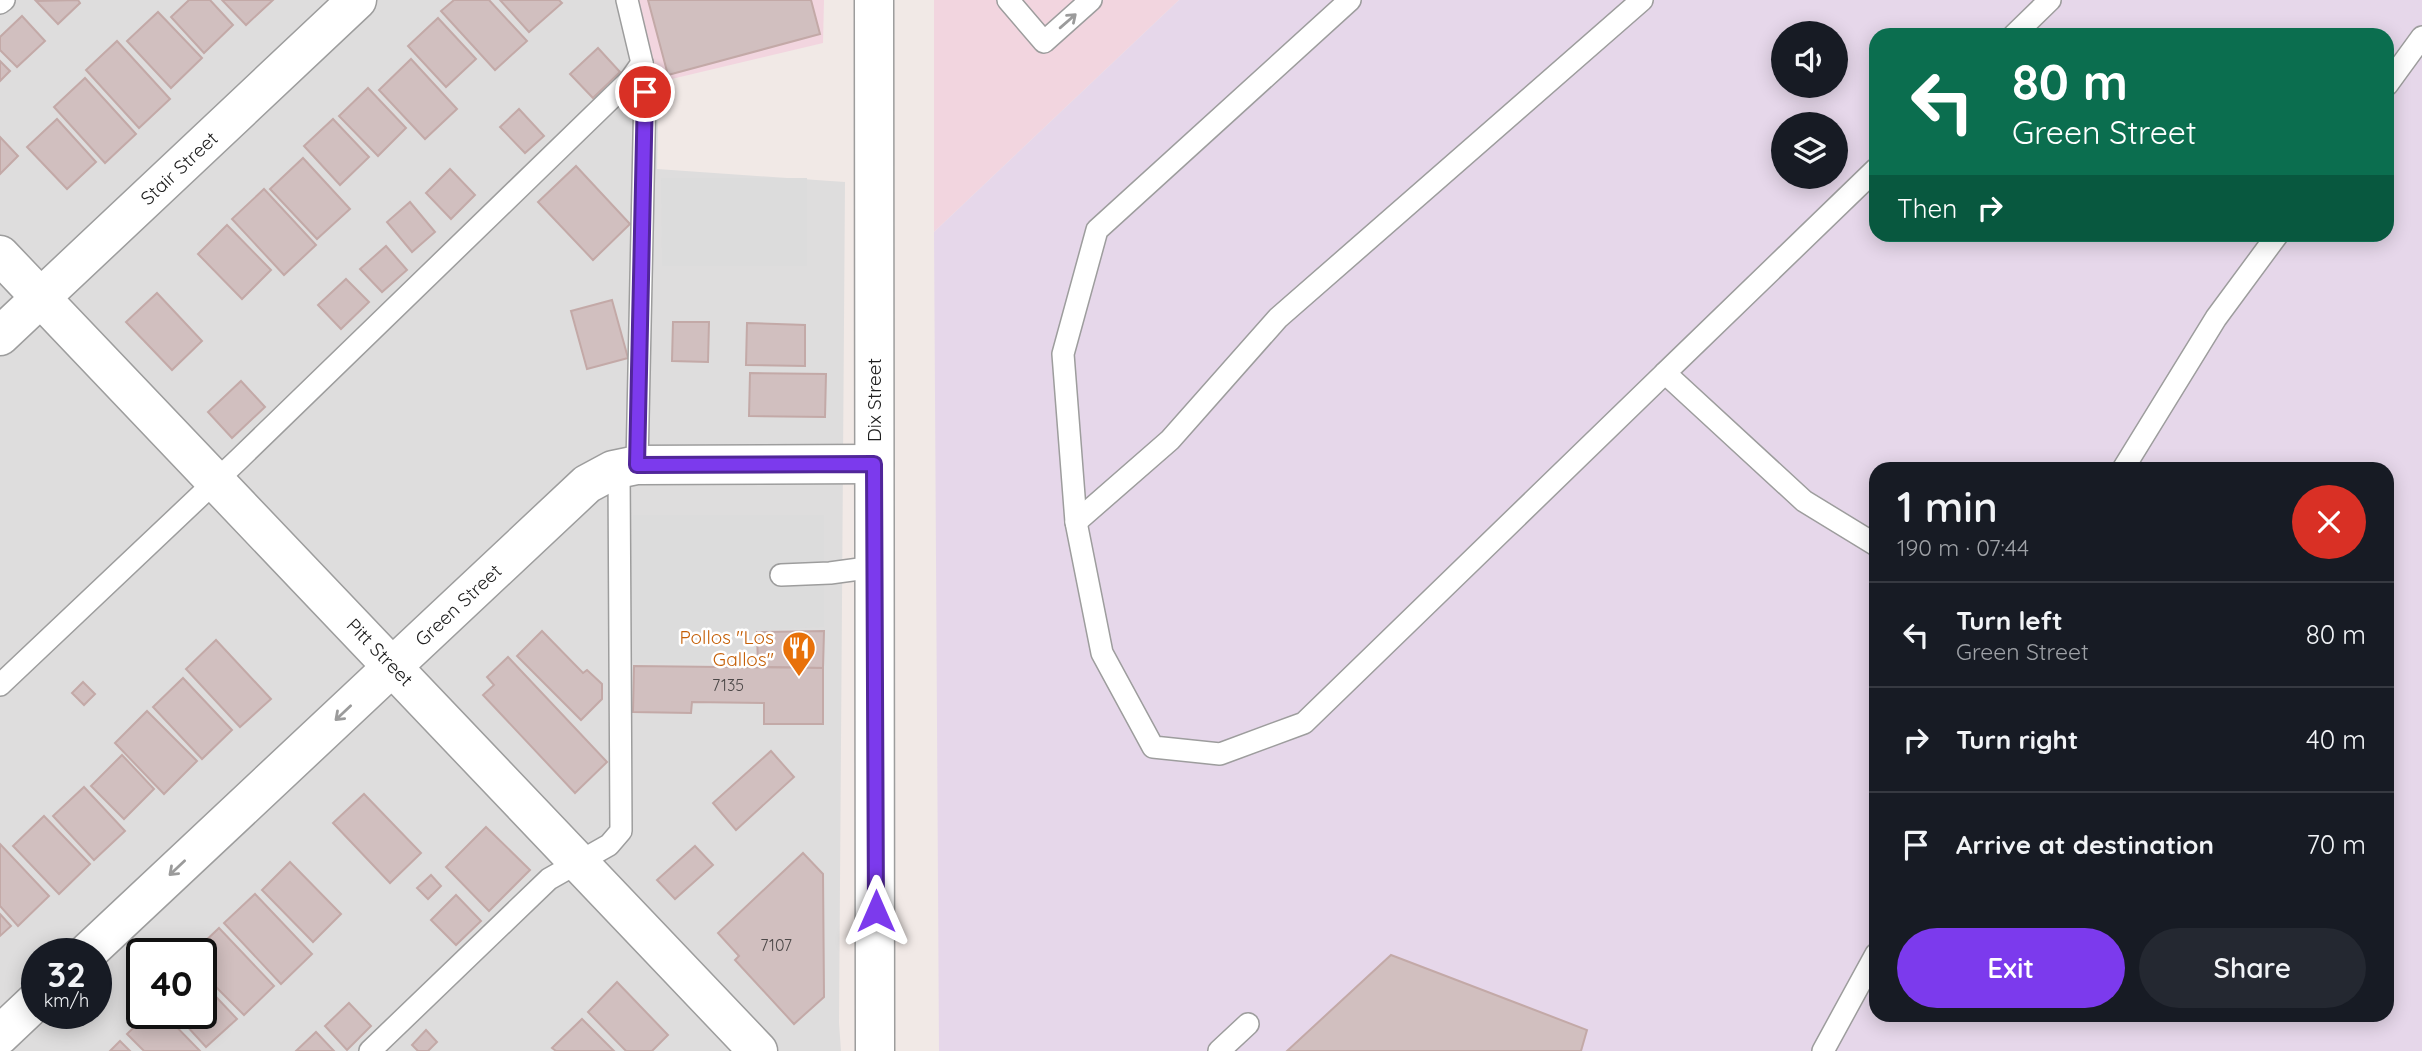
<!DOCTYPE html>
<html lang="en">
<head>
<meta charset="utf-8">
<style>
  body { margin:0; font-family:Quicksand,sans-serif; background:#242831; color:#f1f3f6; height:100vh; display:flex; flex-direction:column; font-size:26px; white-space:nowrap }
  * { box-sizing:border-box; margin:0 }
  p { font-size:23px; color:#9ea1a6 }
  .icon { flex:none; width:38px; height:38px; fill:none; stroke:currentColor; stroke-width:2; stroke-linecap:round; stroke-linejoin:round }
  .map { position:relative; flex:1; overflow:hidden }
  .panel { position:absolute; left:1869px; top:462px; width:525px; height:560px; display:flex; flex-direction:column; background:#171b24; border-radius:21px; box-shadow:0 4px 18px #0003 }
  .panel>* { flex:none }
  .hud { position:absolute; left:1869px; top:28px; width:525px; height:214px; border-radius:21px; box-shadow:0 4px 18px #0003; background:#0b6e4f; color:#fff; overflow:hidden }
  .controls { position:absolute; left:1771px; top:21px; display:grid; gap:14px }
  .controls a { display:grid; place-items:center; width:77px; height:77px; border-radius:50%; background:#171b24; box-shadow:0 4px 18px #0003; font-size:35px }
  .speed { position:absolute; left:21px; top:938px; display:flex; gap:14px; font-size:35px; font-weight:700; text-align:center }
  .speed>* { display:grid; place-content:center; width:91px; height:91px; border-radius:50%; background:#171b24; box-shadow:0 4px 18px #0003; line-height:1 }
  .speed small { font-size:18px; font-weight:400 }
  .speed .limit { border:4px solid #111; border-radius:10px; background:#fff; color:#111 }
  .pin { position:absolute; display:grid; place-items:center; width:60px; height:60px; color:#fff; margin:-30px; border:4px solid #fff; border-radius:50%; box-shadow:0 2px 7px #0007 }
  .me { position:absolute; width:77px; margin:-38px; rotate:0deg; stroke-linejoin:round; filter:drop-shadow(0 0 5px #0008) }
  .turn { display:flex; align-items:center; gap:24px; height:147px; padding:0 28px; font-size:32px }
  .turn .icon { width:91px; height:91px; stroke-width:2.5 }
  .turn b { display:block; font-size:49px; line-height:60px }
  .then { display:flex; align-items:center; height:66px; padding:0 28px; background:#0003; gap:14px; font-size:26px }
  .round { display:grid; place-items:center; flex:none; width:74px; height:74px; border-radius:37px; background:#242831 }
  .summary { display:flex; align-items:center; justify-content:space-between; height:119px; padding:0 28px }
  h1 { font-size:42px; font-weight:600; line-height:52px }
  .primary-button { display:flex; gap:14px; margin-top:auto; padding:14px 28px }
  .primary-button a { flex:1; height:80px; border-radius:42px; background:#7c3aed; color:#fff; font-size:28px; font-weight:600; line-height:80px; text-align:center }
  .primary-button a+a { background:#242831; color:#f1f3f6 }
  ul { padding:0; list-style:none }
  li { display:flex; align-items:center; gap:21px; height:105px; padding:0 28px; border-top:2px solid #363941 }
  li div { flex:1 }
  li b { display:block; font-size:26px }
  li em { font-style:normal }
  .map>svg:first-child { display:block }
</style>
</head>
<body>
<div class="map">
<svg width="2422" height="1051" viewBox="0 0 2422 1051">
  <rect width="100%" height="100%" fill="#f1e9e6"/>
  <!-- residential -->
  <path fill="#dedddd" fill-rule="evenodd" d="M0,0H638L659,82L657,169L845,182L839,1023L841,1051H0ZM37,954H96V1013H37ZM142,954H201V1013H142Z"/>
  <!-- commercial -->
  <g fill="#f2d5df">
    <path d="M638,0H824L823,43L659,82Z"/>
    <path d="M934,0H1179L934,232Z"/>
  </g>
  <!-- industrial -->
  <path fill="#e6d7ea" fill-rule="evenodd" d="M1179,0H2422V1051H939L934,232ZM1783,33H1836V86H1783ZM1876,35H2387V234H1876ZM1783,124H1836V177H1783ZM1876,469H2387V1015H1876Z"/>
  <!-- parking -->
  <g fill="#dcdcdc">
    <path d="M661,178H807V266H662Z"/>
    <path d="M633,515H824V627L749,631L748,663H635L627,655Z"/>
  </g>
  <!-- building -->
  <g fill="#d1bfbf" stroke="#c3a9a7" stroke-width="2">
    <path d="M78,0L80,3L58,24L36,1Z"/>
    <path d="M189,0H210L233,25L204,53L171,17Z"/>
    <path d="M222,0H273L246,25Z"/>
    <path d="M454,0H489L527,41L495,70L441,11Z"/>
    <path d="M500,0H559L562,3L529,32Z"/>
    <path d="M648,0H811L820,34L668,75Z"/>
    <path d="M158,12L202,58L171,88L127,41Z"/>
    <path d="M22,16L45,41L17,67L0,50V37Z"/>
    <path d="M438,18L476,59L446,87L408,46Z"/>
    <path d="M117,41L170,99L139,128L86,70Z"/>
    <path d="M598,48L620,72L593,98L570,74Z"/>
    <path d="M411,59L457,109L425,139L379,90Z"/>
    <path d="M0,61L10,71L0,81Z"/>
    <path d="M85,78L136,134L105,163L54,107Z"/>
    <path d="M368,88L406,128L378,156L339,116Z"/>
    <path d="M519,109L544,136L525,153L500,127Z"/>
    <path d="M57,119L96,162L67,189L27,147Z"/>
    <path d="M333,119L369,157L340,185L304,146Z"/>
    <path d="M0,137L18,156L0,174Z"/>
    <path d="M303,158L350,209L317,239L270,189Z"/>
    <path d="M576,166L630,224L593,260L538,202Z"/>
    <path d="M450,169L475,195L451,219L426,193Z"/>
    <path d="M264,189L316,245L284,275L232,219Z"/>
    <path d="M410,202L435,232L412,252L387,222Z"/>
    <path d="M227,225L271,270L242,299L198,254Z"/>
    <path d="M386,246L407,270L382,292L360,269Z"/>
    <path d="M346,279L369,302L341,329L318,305Z"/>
    <path d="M157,293L202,341L172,370L126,322Z"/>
    <path d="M612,300L628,358L587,369L571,311Z"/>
    <path d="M673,322H709L708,362L672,361Z"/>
    <path d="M747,323L805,325V366L746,365Z"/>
    <path d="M750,373L826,374L825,417L749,416Z"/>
    <path d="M241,381L265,407L232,438L208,412Z"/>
    <path d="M542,631L583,673L587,670L602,684V699L581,720L517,656Z"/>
    <path d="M824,631L823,668L758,667L757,632Z"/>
    <path d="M216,640L271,699L240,727L186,669Z"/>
    <path d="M508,657L607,762L575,793L483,695L494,685L487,677Z"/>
    <path d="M634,666L823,668V724H764V703L692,702L691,713L633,712Z"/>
    <path d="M183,678L232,730L202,759L153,707Z"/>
    <path d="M83,682L95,694L84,705L72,693Z"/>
    <path d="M147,711L197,761L164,794L115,743Z"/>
    <path d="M771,751L794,777L736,830L713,803Z"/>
    <path d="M122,755L154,789L124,819L91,786Z"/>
    <path d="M84,787L125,831L94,860L53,816Z"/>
    <path d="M364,794L421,853L390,883L333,823Z"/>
    <path d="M44,816L90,864L59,894L13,846Z"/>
    <path d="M486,827L530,870L489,911L446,867Z"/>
    <path d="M0,844L49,896L18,926L0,906Z"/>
    <path d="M695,846L713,865L675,899L657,880Z"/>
    <path d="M803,853L823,874L824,997L794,1024L735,960L739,956L718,933Z"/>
    <path d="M290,862L341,914L313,942L262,890Z"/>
    <path d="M431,875L441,886L428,899L417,888Z"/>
    <path d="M255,894L312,954L281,984L224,923Z"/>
    <path d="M456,895L481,921L456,945L431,920Z"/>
    <path d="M0,914L11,926L0,936Z"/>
    <path d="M219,928L274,986L244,1015L201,972V961L207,956L198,948Z"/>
    <path d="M1391,955L1587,1030L1581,1051H1287Z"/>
    <path d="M201,981L237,1019L206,1047L175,1013H201Z"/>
    <path d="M617,982L668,1035L652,1051H626L588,1012Z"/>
    <path d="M349,1003L371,1026L347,1050L325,1026Z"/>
    <path d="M149,1013H163L200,1051H144L127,1034Z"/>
    <path d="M582,1019L614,1051H556L552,1048Z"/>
    <path d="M426,1030L437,1042L428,1051H418L412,1045Z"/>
    <path d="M316,1032L334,1051H296Z"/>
    <path d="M120,1041L130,1051H110Z"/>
  </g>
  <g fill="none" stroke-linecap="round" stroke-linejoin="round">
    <!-- service casing -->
    <g stroke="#9d9d9d" stroke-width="24">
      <g id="service">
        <path d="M627,0L642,63L645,92L637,465"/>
        <path d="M1008,0L1044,42L1091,0"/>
        <path d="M1350,0L1097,230L1063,354L1076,522L1102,653L1153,747L1220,754L1304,723L1665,373"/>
        <path d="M0,3L4,0"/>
        <path d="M2014,35L2050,0"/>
        <path d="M2387,85L2422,37"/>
        <path d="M1876,169L1665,373L1804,501L1876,545"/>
        <path d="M2123,469L2216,318L2278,234"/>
        <path d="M1076,522L1170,440L1278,318L1642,0"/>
        <path d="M781,575L830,573L874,567"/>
        <path d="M0,685L238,460L630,80L642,63"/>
        <path d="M370,1051L549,879L609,845L621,831L619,467"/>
        <path d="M1219,1051L1248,1024"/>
        <path d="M1823,1051L1876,954"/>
      </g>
    </g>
    <!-- minor casing -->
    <g stroke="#9d9d9d" stroke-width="41">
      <g id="minor">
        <path d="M0,255L758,1051"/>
        <path d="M0,336L357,0"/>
        <path d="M86,954L587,484L613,470L637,465L874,464"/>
        <path d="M0,1035L37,1000"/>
      </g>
    </g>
    <!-- tertiary casing -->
    <g stroke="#9d9d9d" stroke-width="41">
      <path id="tertiary" d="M874,0L875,1051"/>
    </g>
    <!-- service -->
    <use href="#service" stroke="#fff" stroke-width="21"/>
    <!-- minor -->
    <use href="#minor" stroke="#fff" stroke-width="38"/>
    <!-- tertiary -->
    <use href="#tertiary" stroke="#fff" stroke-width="38"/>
  </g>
  <!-- one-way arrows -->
  <defs><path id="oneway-shaft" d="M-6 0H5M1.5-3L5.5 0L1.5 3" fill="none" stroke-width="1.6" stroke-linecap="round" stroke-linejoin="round" transform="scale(1.75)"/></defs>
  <g stroke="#9b9b9b">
    <use href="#oneway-shaft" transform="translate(1068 21) rotate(-41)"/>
    <use href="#oneway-shaft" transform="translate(343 713) rotate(137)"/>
    <use href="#oneway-shaft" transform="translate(177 868) rotate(137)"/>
  </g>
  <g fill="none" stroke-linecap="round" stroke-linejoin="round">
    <!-- route casing -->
    <g stroke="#51269a" stroke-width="18">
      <path id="route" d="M645,92L637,465L874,464L876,911"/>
    </g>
    <!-- route -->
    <use href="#route" stroke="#7c3aed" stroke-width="12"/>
  </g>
  <!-- icons -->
  <defs>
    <g id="restaurant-pin" transform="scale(1.75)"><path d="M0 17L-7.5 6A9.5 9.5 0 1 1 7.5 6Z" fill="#e8710a" stroke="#fff"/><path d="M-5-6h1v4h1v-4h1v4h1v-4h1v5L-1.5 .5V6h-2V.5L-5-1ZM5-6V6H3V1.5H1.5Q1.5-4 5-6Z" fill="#fff"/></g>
  </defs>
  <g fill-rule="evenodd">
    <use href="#restaurant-pin" x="799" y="648"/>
  </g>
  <g text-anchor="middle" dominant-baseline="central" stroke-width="5" stroke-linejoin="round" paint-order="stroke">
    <!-- number labels -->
    <g font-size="16" fill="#4c4848">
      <text x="728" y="685">7135</text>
      <text x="776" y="945">7107</text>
    </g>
    <!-- street labels -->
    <g font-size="19" fill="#202020" stroke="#fff">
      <text transform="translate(179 168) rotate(-43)">Stair Street</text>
      <text transform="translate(874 400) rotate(-90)">Dix Street</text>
      <text transform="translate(458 605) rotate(-43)">Green Street</text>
      <text transform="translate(380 652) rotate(46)">Pitt Street</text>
    </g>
    <!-- food labels -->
    <g font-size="19" fill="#c56008" stroke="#fff" text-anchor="end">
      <text x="774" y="637">Pollos "Los<tspan x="774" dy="22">Gallos"</tspan></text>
    </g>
  </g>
</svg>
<div class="controls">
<a><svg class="icon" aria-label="sound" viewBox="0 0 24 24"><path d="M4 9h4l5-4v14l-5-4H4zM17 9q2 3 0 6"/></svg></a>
<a><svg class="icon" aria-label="layers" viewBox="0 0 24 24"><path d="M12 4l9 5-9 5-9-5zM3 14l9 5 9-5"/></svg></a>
</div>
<div class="speed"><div>32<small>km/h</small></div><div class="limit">40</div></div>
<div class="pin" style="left:645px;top:92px;background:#d93025"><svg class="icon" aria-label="arrive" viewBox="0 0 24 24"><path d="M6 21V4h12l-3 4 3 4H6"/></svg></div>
<svg class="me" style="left:876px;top:911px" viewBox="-20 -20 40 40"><path d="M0-17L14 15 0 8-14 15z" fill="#7c3aed" stroke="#fff" stroke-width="4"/></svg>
<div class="hud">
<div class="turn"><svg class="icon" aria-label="left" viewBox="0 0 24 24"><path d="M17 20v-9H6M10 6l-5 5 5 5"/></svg><div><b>80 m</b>Green Street</div></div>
<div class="then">Then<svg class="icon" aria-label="right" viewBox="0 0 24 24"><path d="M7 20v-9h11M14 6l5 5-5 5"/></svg></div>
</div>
<section class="panel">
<div class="summary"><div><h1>1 min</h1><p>190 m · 07:44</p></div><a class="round" style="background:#d93025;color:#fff"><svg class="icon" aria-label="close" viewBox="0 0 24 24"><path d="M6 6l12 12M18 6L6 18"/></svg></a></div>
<ul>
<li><svg class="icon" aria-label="left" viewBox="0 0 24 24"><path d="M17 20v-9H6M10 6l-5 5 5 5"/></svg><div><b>Turn left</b><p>Green Street</p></div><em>80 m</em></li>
<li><svg class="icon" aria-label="right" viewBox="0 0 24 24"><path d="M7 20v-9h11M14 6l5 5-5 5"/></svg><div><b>Turn right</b></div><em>40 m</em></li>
<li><svg class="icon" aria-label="arrive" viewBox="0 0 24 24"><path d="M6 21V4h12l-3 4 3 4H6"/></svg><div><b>Arrive at destination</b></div><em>70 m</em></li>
</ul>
<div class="primary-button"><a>Exit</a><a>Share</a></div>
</section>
</div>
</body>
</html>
